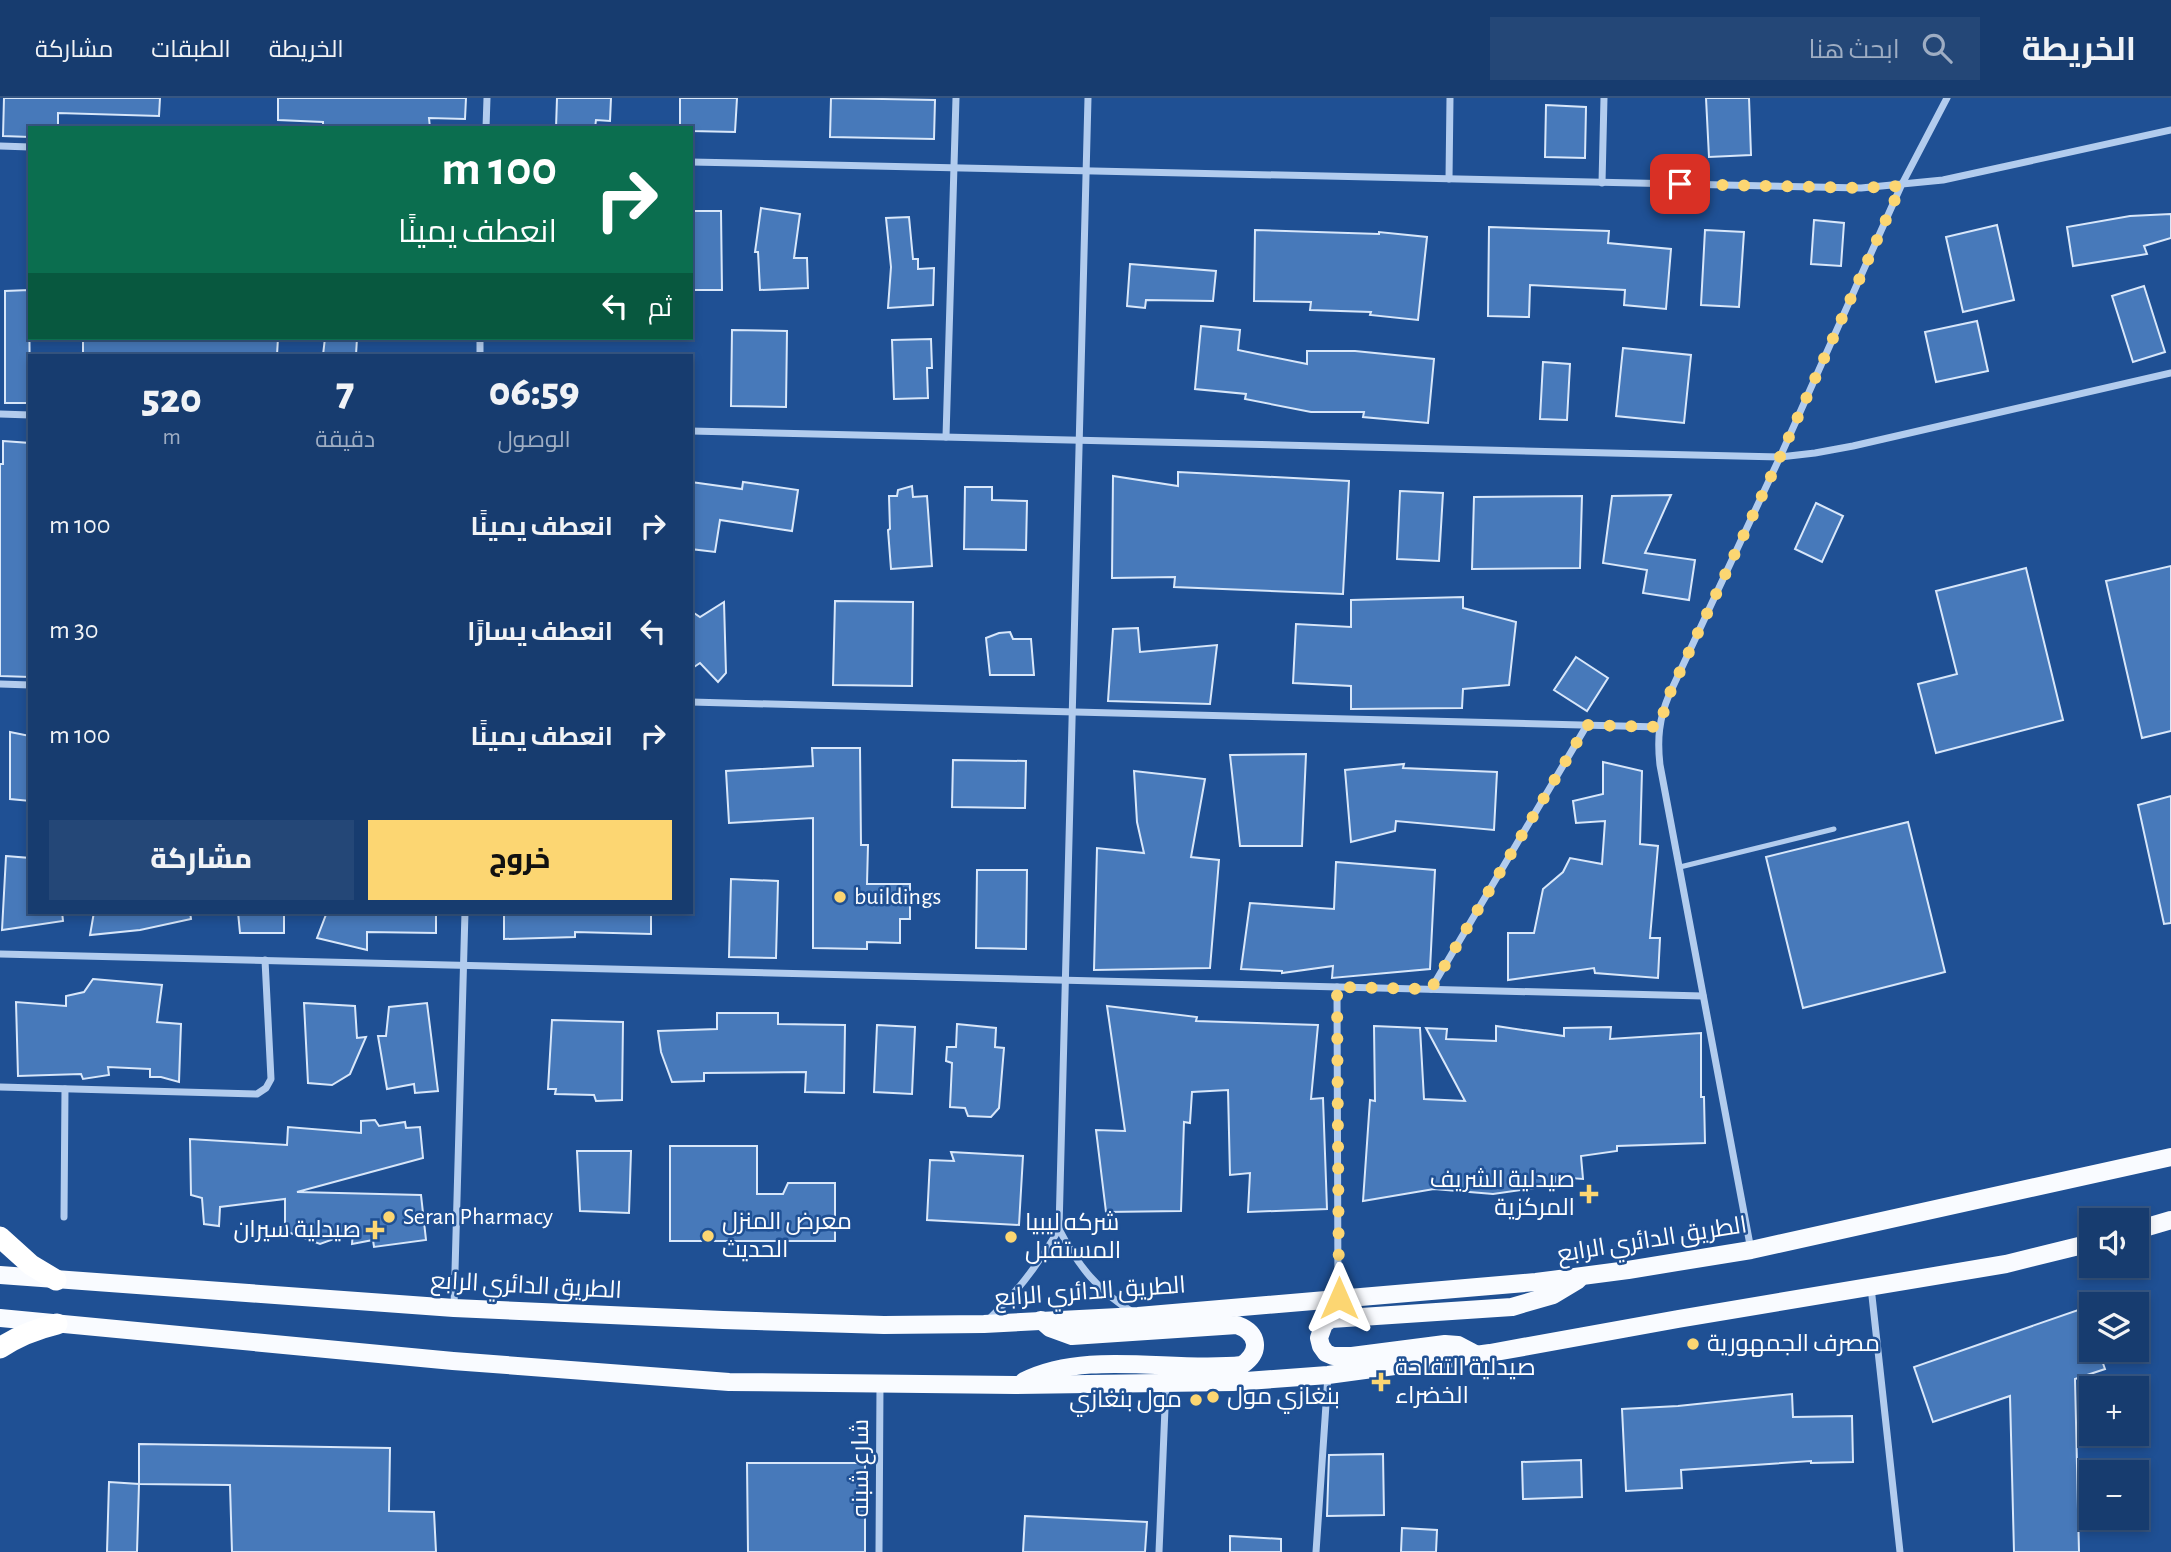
<!DOCTYPE html>
<html lang="ar">
<head>
<meta charset="utf-8">
<style>
  body { margin:0; font-family:"Alegreya Sans",Cairo,sans-serif; background:#244777; color:#f1f3f6; direction:rtl; height:100vh; display:flex; flex-direction:column; font-size:26px; white-space:nowrap }
  * { box-sizing:border-box; margin:0 }
  p { font-size:23px; color:#9eadc3 }
  .icon { flex:none; width:38px; height:38px; fill:none; stroke:currentColor; stroke-width:2; stroke-linecap:round; stroke-linejoin:round }
  .map { position:relative; flex:1; overflow:hidden; direction:ltr }
  .sheet { position:absolute; left:28px; top:256px; width:665px; height:560px; display:flex; flex-direction:column; background:#173c6f; border-radius:0px; box-shadow:0 4px 10px #0003,0 0 0 2px #365682; direction:rtl }
  .sheet>* { flex:none }
  .hud { position:absolute; left:28px; top:28px; width:665px; height:214px; border-radius:0px; box-shadow:0 4px 10px #0003,0 0 0 2px #365682; direction:rtl; background:#0b6e4f; color:#fff; overflow:hidden }
  .controls { position:absolute; left:2079px; top:1110px; display:grid; gap:14px }
  .controls a { display:grid; place-items:center; width:70px; height:70px; border-radius:0px; background:#173c6f; box-shadow:0 4px 10px #0003,0 0 0 2px #365682; font-size:35px }
  .pin { position:absolute; display:grid; place-items:center; width:60px; height:60px; color:#fff; margin:-30px; border-radius:14px; box-shadow:0 4px 10px #0006 }
  .me { position:absolute; width:77px; margin:-38px; rotate:0deg; stroke-linejoin:round; filter:drop-shadow(0 0 5px #0008) }
  .turn { display:flex; align-items:center; gap:24px; height:147px; padding:0 21px; font-size:32px }
  .turn .icon { width:91px; height:91px; stroke-width:2.5 }
  .turn b { display:block; font-size:49px; line-height:60px }
  .then { display:flex; align-items:center; height:66px; padding:0 21px; background:#0003; gap:14px; font-size:26px }
  .eta { display:flex; justify-content:space-evenly; align-items:center; height:119px; text-align:center }
  .eta b { font-size:42px; font-weight:800; line-height:49px }
  .cta { display:flex; gap:14px; margin-top:auto; padding:14px 21px }
  .cta a { flex:1; height:80px; border-radius:0px; background:#fcd672; color:#111; font-size:28px; font-weight:800; line-height:80px; text-align:center }
  .cta a+a { background:#244777; color:#f1f3f6 }
  ul { padding:0; list-style:none }
  li { display:flex; align-items:center; gap:21px; height:105px; padding:0 21px }
  li div { flex:1 }
  li b { display:block; font-size:26px }
  li em { font-style:normal }
  header { display:flex; align-items:center; gap:42px; box-sizing:border-box; height:98px; padding:0 35px; background:#173c6f; border-bottom:2px solid #365682 }
  header strong { font-size:33px }
  nav { display:flex; gap:38px; margin-inline-start:auto; font-size:24px }
  .search { width:490px; height:63px; background:#244777; display:flex; align-items:center; gap:18px; box-sizing:border-box; padding:0 24px; border-radius:0px; color:#9eadc3; font-size:26px }
  .map>svg:first-child { display:block }
</style>
</head>
<body>
<header>
<strong>الخريطة</strong>
<div class="search"><svg class="icon" aria-label="search" viewBox="0 0 24 24"><circle cx="10" cy="10" r="6"/><path d="M15 15l6 6"/></svg>ابحث هنا</div>
<nav><a>الخريطة</a><a>الطبقات</a><a>مشاركة</a></nav>
</header>
<div class="map">
<svg width="2171" height="1454" viewBox="0 0 2171 1454">
  <rect width="100%" height="100%" fill="#1f5094"/>
  <!-- building -->
  <g fill="#4779ba" stroke="#d8e7fa" stroke-width="2">
    <path d="M4,0H160L159,18L58,15V30H30V39L3,38Z"/>
    <path d="M278,0H466L465,21L429,20L430,30H323V24L278,22Z"/>
    <path d="M557,0H611L610,23L596,22L595,30H556Z"/>
    <path d="M680,0H737L735,34L691,33V30H680Z"/>
    <path d="M831,0L935,2L934,41L830,39Z"/>
    <path d="M1706,0H1749L1751,57L1709,59Z"/>
    <path d="M1546,7L1586,9L1585,60L1545,59Z"/>
    <path d="M761,110L800,116L794,160H807L808,190L760,192L758,154H755Z"/>
    <path d="M691,113H721L722,192H691Z"/>
    <path d="M2171,116V140L2144,148L2147,156L2073,168L2067,129L2130,118Z"/>
    <path d="M909,119L913,161H918V171L934,170L933,207L888,210L891,169L886,120Z"/>
    <path d="M1814,122L1844,125L1841,168L1811,166Z"/>
    <path d="M1997,127L2014,202L1963,214L1946,139Z"/>
    <path d="M1489,129L1609,133L1608,145L1671,151L1666,211L1624,207L1625,192L1530,187L1529,219L1488,218Z"/>
    <path d="M1255,132L1379,136V134L1427,139L1418,222L1370,217L1371,214L1310,212L1311,204L1254,203Z"/>
    <path d="M1705,132L1744,134L1739,209L1701,207Z"/>
    <path d="M1130,166L1216,173L1213,203L1146,202L1145,210L1127,208Z"/>
    <path d="M2144,188L2165,254L2133,264L2112,198Z"/>
    <path d="M29,192L30,305H5V193Z"/>
    <path d="M1977,223L1988,273L1936,284L1925,234Z"/>
    <path d="M1201,228L1240,232L1238,252L1307,266V253H1355L1434,261L1428,325L1363,319L1364,314H1311L1245,301L1246,296L1195,291Z"/>
    <path d="M732,232L787,233L786,309L731,308Z"/>
    <path d="M83,240H278L277,257H83Z"/>
    <path d="M325,240H357L356,257H323Z"/>
    <path d="M931,241L932,270H927L928,300L894,301L892,242Z"/>
    <path d="M1623,250L1691,257L1684,325L1616,318Z"/>
    <path d="M1543,264L1570,266L1567,322L1540,321Z"/>
    <path d="M3,343L30,345V579L0,578V366H3Z"/>
    <path d="M1178,374L1349,383L1343,496L1174,489L1175,479L1112,480L1113,378L1178,388Z"/>
    <path d="M691,384L742,391L743,384L798,392L792,433L720,422L715,454L691,451Z"/>
    <path d="M912,388L913,399L927,398L932,468L891,471L888,432L890,431L889,398H897L898,392Z"/>
    <path d="M965,389H992V402L1027,403L1026,452L964,451Z"/>
    <path d="M1400,393L1443,395L1439,463L1397,461Z"/>
    <path d="M1671,397L1645,455L1695,462L1689,502L1643,495L1647,472L1603,465L1612,398Z"/>
    <path d="M1582,398L1580,470L1472,471L1474,399Z"/>
    <path d="M1816,405L1843,418L1822,464L1795,451Z"/>
    <path d="M2171,468V633L2142,640L2106,483Z"/>
    <path d="M2026,470L2063,622L1936,655L1918,586L1957,576L1936,493Z"/>
    <path d="M1463,499V510L1516,524L1509,587L1463,591L1462,610L1351,611V588L1293,585L1296,526L1351,529V502Z"/>
    <path d="M835,503L913,504L912,588L833,587Z"/>
    <path d="M724,504L726,575L718,584L700,565L691,571V513L700,519Z"/>
    <path d="M1138,530L1140,554L1217,547L1210,606L1108,603L1113,531Z"/>
    <path d="M1010,534L1013,541H1031L1034,577H990L986,540L999,535Z"/>
    <path d="M1576,559L1608,580L1587,613L1554,592Z"/>
    <path d="M10,634L30,638V703L10,701Z"/>
    <path d="M812,650H860L861,747H868L867,786H910V821H900V845L867,844V851L813,850V720L729,725L726,673L813,668Z"/>
    <path d="M1306,656L1302,748H1240L1230,657Z"/>
    <path d="M953,662L1026,663L1025,710L952,709Z"/>
    <path d="M1603,664L1642,673L1640,746L1658,748L1650,840H1660L1658,880L1595,875L1594,870L1508,882V835H1534L1543,791L1563,774L1570,760L1602,766L1605,723L1576,725L1573,703L1603,696Z"/>
    <path d="M1404,666L1403,670L1497,674L1494,732L1396,723L1395,733L1351,744L1345,672Z"/>
    <path d="M1134,673L1205,681L1191,759L1219,762L1210,870L1094,872L1097,750L1144,755L1137,724Z"/>
    <path d="M2171,698V825L2164,826L2138,707Z"/>
    <path d="M1908,724L1945,874L1803,910L1766,759Z"/>
    <path d="M6,758L30,760V814H62L63,823L2,832Z"/>
    <path d="M1336,764L1435,772L1430,871L1332,880L1333,868L1282,875V873L1241,871L1250,805L1334,811Z"/>
    <path d="M977,772H1027L1026,851L976,850Z"/>
    <path d="M731,781L778,783L776,860L729,859Z"/>
    <path d="M94,814H190L191,821L140,832L90,837Z"/>
    <path d="M238,814H284V835H240Z"/>
    <path d="M327,814H436V835L367,834V852L317,840Z"/>
    <path d="M504,814H651V836L575,834V839L504,841Z"/>
    <path d="M93,881L162,887L157,924L181,926L179,984L161,979H150V971L108,969L109,977L83,981L81,976L18,978L16,904L66,908V898L84,894Z"/>
    <path d="M304,905L355,908L357,940L366,939L350,976L332,987L308,985Z"/>
    <path d="M427,905L438,993L415,995L414,986L387,991L378,938H386L389,909Z"/>
    <path d="M1107,908L1197,919L1196,923L1318,927L1311,1001L1323,1000L1327,1111L1248,1114L1250,1075L1230,1077L1228,992L1192,994L1190,1025L1184,1024L1181,1113L1106,1114L1096,1032L1125,1033Z"/>
    <path d="M717,915H778V926L845,927L844,995L805,994L806,974L704,975V983L672,984L661,954L658,933L717,931Z"/>
    <path d="M552,922L623,924L622,1002L596,1003L594,997L555,996L556,991H548Z"/>
    <path d="M957,926L996,930L995,949L1004,950L999,1010L991,1019L968,1018L965,1010L950,1009L952,965L946,963L947,949H956Z"/>
    <path d="M877,927L915,929L912,996L874,994Z"/>
    <path d="M1374,928L1420,930L1424,1001L1465,1003L1426,930L1447,931L1446,941L1496,943V928L1564,938V930L1611,929L1610,941L1701,935V999H1704L1705,1045L1617,1048V1053L1581,1058L1583,1081L1556,1079L1555,1087L1493,1096L1434,1091L1363,1103L1370,1002L1375,1003Z"/>
    <path d="M375,1022L379,1028L405,1024L406,1030L420,1029L423,1060L297,1094L421,1097L426,1142L374,1149L373,1142L352,1146L353,1134L320,1146L285,1133V1101L220,1109L219,1128L204,1126L202,1100L191,1097L190,1041L287,1047L288,1029L361,1035V1023Z"/>
    <path d="M670,1048H757V1096H783L788,1085H835V1143H670Z"/>
    <path d="M577,1053H631L629,1115L580,1113Z"/>
    <path d="M951,1054L1023,1058L1019,1127L927,1122L930,1062L954,1063Z"/>
    <path d="M2084,1210L2091,1231V1251H2098L2105,1271L2075,1281L2079,1454H2014L2010,1298L1933,1324L1914,1269Z"/>
    <path d="M1792,1296L1793,1319L1852,1318L1853,1364L1811,1365V1363L1681,1372L1682,1390L1626,1393L1622,1311L1678,1308Z"/>
    <path d="M139,1346L390,1350L389,1413L434,1414L436,1454H232L230,1387L139,1386Z"/>
    <path d="M1383,1356L1384,1417L1327,1418L1329,1357Z"/>
    <path d="M1581,1362L1582,1399L1523,1401L1522,1364Z"/>
    <path d="M747,1365H865V1454H748Z"/>
    <path d="M109,1384L139,1386L137,1454H107Z"/>
    <path d="M1025,1418L1147,1424L1145,1454H1023Z"/>
    <path d="M1402,1430L1437,1432L1436,1454H1401Z"/>
    <path d="M1230,1438L1281,1441V1454H1230Z"/>
  </g>
  <g fill="none" stroke-linecap="round" stroke-linejoin="round">
    <!-- lane -->
    <path stroke="#b2ccee" stroke-width="5" d="M1680,769L1834,731"/>
    <!-- street -->
    <g stroke="#b2ccee" stroke-width="7">
      <path d="M486,30L487,0"/>
      <path d="M0,48L30,49"/>
      <path d="M691,64L1861,90L1943,82L2171,32"/>
      <path d="M1449,81L1450,0"/>
      <path d="M1602,85L1604,0"/>
      <path d="M480,257V240"/>
      <path d="M0,316L30,317"/>
      <path d="M691,333L1780,359L1815,355L1853,348L2171,275"/>
      <path d="M946,339L956,0"/>
      <path d="M0,586L30,587"/>
      <path d="M691,604L1659,629"/>
      <path d="M0,856L1703,898"/>
      <path d="M1337,889L1338,1200"/>
      <path d="M1431,891L1587,627"/>
      <path d="M0,989L257,996L266,990L271,981L265,862"/>
      <path d="M64,1119L65,991"/>
      <path d="M1059,1131C1078,1168 1098,1193 1134,1215"/>
      <path d="M1751,1152L1660,667C1657,641 1659,621 1669,597L1780,359L1901,88L1947,0"/>
      <path d="M1871,1189L1900,1454"/>
      <path d="M454,1209L465,814"/>
      <path d="M987,1223C1016,1196 1039,1166 1059,1131L1088,0"/>
      <path d="M879,1454L880,1287"/>
      <path d="M1159,1454L1166,1286"/>
      <path d="M1316,1454L1328,1277"/>
    </g>
    <!-- primary -->
    <g stroke="#f9fbff" stroke-width="18">
      <path d="M2137,1132L2171,1122"/>
      <path d="M0,1177L454,1210L723,1222L884,1227L984,1226L1138,1218L1536,1184L1628,1172L1751,1152L2171,1059"/>
      <path d="M0,1220L453,1263L729,1284L1015,1287L1233,1284L1328,1277L1490,1255L1678,1221L2006,1166L2091,1145"/>
      <path d="M1477,1257L1458,1247L1445,1246L1352,1258H1333L1326,1255L1321,1248L1319,1240L1324,1226L1331,1221L1512,1209L1553,1197L1578,1182"/>
      <path d="M1024,1283C1088,1251 1173,1275 1242,1267C1261,1254 1259,1235 1237,1227L1072,1238L1050,1230L1041,1222"/>
    </g>
    <!-- highway -->
    <g stroke="#fff" stroke-width="21">
      <path d="M0,1139L31,1167L56,1182"/>
      <path d="M0,1250C18,1238 36,1231 57,1226"/>
    </g>
  </g>
  <g fill="none" stroke-linecap="round" stroke-linejoin="round">
    <!-- route -->
    <path stroke="#fcd672" stroke-width="12" stroke-dasharray="0 21.6" d="M1339,1200L1337,889L1431,891L1587,627L1659,629L1669,597L1780,359L1901,88L1861,90L1680,86"/>
  </g>
  <!-- markers -->
  <g fill="#fcd672" stroke="#1f5094" stroke-width="2.5">
    <circle cx="840" cy="799" r="7"/>
    <path d="M1585.5 1085.5h7v7h7v7h-7v7h-7v-7h-7v-7h7z"/>
    <circle cx="389" cy="1119" r="7"/>
    <path d="M371.5 1121.5h7v7h7v7h-7v7h-7v-7h-7v-7h7z"/>
    <circle cx="708" cy="1138" r="7"/>
    <circle cx="1011" cy="1139" r="7"/>
    <circle cx="1693" cy="1246" r="7"/>
    <path d="M1377.5 1273.5h7v7h7v7h-7v7h-7v-7h-7v-7h7z"/>
    <circle cx="1213" cy="1299" r="7"/>
    <circle cx="1196" cy="1302" r="7"/>
  </g>
  <g text-anchor="middle" dominant-baseline="central" stroke-width="5" stroke-linejoin="round" paint-order="stroke">
    <!-- poi labels -->
    <g font-size="24" fill="#fff" stroke="#1f5094" text-anchor="start">
      <text x="854" y="799">buildings</text>
      <text x="1575" y="1082" text-anchor="end">صيدلية الشريف<tspan x="1575" dy="28">المركزية</tspan></text>
      <text x="403" y="1119">Seran Pharmacy</text>
      <text x="722" y="1124">معرض المنزل<tspan x="722" dy="28">الحديث</tspan></text>
      <text x="1025" y="1125">شركه ليبيا<tspan x="1025" dy="28">المستقبل</tspan></text>
      <text x="361" y="1132" text-anchor="end">صيدلية سيران</text>
      <text x="1707" y="1246">مصرف الجمهورية</text>
      <text x="1395" y="1270">صيدلية التفاحة<tspan x="1395" dy="28">الخضراء</tspan></text>
      <text x="1227" y="1299">بنغازي مول</text>
      <text x="1182" y="1302" text-anchor="end">مول بنغازي</text>
    </g>
    <!-- street labels -->
    <g font-size="24" fill="#fff" stroke="#1f5094">
      <text transform="translate(1652 1142) rotate(-9)">الطريق الدائري الرابع</text>
      <text transform="translate(526 1188) rotate(3)">الطريق الدائري الرابع</text>
      <text transform="translate(1090 1194) rotate(-4)">الطريق الدائري الرابع</text>
      <text transform="translate(861 1370) rotate(-90)">شارع شبنه</text>
    </g>
  </g>
</svg>
<div class="controls">
<a><svg class="icon" aria-label="sound" viewBox="0 0 24 24"><path d="M4 9h4l5-4v14l-5-4H4zM17 9q2 3 0 6"/></svg></a>
<a><svg class="icon" aria-label="layers" viewBox="0 0 24 24"><path d="M12 4l9 5-9 5-9-5zM3 14l9 5 9-5"/></svg></a>
<a>+</a>
<a>−</a>
</div>
<div class="pin" style="left:1680px;top:86px;background:#d93025"><svg class="icon" aria-label="arrive" viewBox="0 0 24 24"><path d="M6 21V4h12l-3 4 3 4H6"/></svg></div>
<svg class="me" style="left:1339px;top:1200px" viewBox="-20 -20 40 40"><path d="M0-17L14 15 0 8-14 15z" fill="#fcd672" stroke="#fff" stroke-width="4"/></svg>
<div class="hud">
<div class="turn"><svg class="icon" aria-label="right" viewBox="0 0 24 24"><path d="M7 20v-9h11M14 6l5 5-5 5"/></svg><div><b>100 m</b>انعطف يمينًا</div></div>
<div class="then">ثم<svg class="icon" aria-label="left" viewBox="0 0 24 24"><path d="M17 20v-9H6M10 6l-5 5 5 5"/></svg></div>
</div>
<section class="sheet">
<div class="eta">
<div><b>06:59</b><p>الوصول</p></div>
<div><b>7</b><p>دقيقة</p></div>
<div><b>520</b><p>m</p></div>
</div>
<ul>
<li><svg class="icon" aria-label="right" viewBox="0 0 24 24"><path d="M7 20v-9h11M14 6l5 5-5 5"/></svg><div><b>انعطف يمينًا</b></div><em>100 m</em></li>
<li><svg class="icon" aria-label="left" viewBox="0 0 24 24"><path d="M17 20v-9H6M10 6l-5 5 5 5"/></svg><div><b>انعطف يسارًا</b></div><em>30 m</em></li>
<li><svg class="icon" aria-label="right" viewBox="0 0 24 24"><path d="M7 20v-9h11M14 6l5 5-5 5"/></svg><div><b>انعطف يمينًا</b></div><em>100 m</em></li>
</ul>
<div class="cta"><a>خروج</a><a>مشاركة</a></div>
</section>
</div>
</body>
</html>
